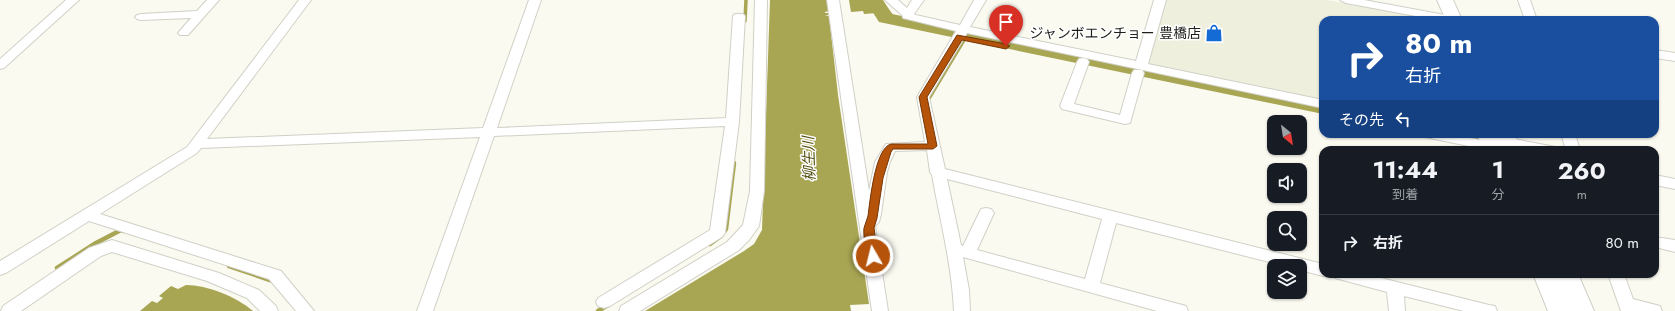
<!DOCTYPE html>
<html lang="ja">
<head>
<meta charset="utf-8">
<style>
  body { margin:0; font-family:Jost,"Noto Sans JP",sans-serif; background:#242831; color:#f1f3f6; height:100vh; display:flex; flex-direction:column; font-size:15px; white-space:nowrap }
  * { box-sizing:border-box; margin:0 }
  p { font-size:13px; color:#9ea1a6 }
  .icon { flex:none; width:22px; height:22px; fill:none; stroke:currentColor; stroke-width:2; stroke-linecap:round; stroke-linejoin:round }
  .map { position:relative; flex:1; overflow:hidden }
  .side { position:absolute; left:1319px; top:146px; width:340px; height:132px; display:flex; flex-direction:column; background:#171b24; border-radius:12px; box-shadow:0 1px 3px #0004 }
  .side>* { flex:none }
  .guide { position:absolute; left:1319px; top:16px; width:340px; height:122px; border-radius:12px; box-shadow:0 1px 3px #0004; background:#1a4fa0; color:#fff; overflow:hidden }
  .needle { width:26px; rotate:150deg }
  .fabs { position:absolute; left:1267px; top:115px; display:grid; gap:8px }
  .fabs a { display:grid; place-items:center; width:40px; height:40px; border-radius:8px; background:#171b24; box-shadow:0 1px 3px #0004; font-size:20px }
  .pin { position:absolute; display:grid; place-items:center; width:34px; height:34px; color:#fff; margin:-41px -17px; border-radius:50% 50% 50% 0; rotate:-45deg; box-shadow:0 0 4px #0007 }
  .pin .icon { rotate:45deg }
  .me { position:absolute; width:44px; margin:-22px; rotate:352deg; stroke-linejoin:round; filter:drop-shadow(0 0 3px #0008) }
  .turn { display:flex; align-items:center; gap:14px; height:84px; padding:0 20px; font-size:18px }
  .turn .icon { width:52px; height:52px; stroke-width:2.5 }
  .turn b { display:block; font-size:28px; line-height:34px }
  .then { display:flex; align-items:center; height:38px; padding:0 20px; background:#0003; gap:8px; font-size:15px }
  .eta { display:flex; justify-content:space-evenly; align-items:center; height:68px; text-align:center }
  .eta b { font-size:24px; font-weight:700; line-height:28px }
  ul { padding:0; list-style:none }
  li { display:flex; align-items:center; gap:12px; height:56px; padding:0 20px; border-top:1px solid #363941 }
  li div { flex:1 }
  li b { display:block; font-size:15px }
  li em { font-style:normal }
  .map>svg:first-child { display:block }
</style>
</head>
<body>
<div class="map">
<svg width="1675" height="311" viewBox="0 0 1675 311">
  <rect width="100%" height="100%" fill="#fafaf1"/>
  <!-- built -->
  <path fill="#efefde" d="M1163,0H1327L1427,18L1428,20H1323V102L1144,65Z"/>
  <!-- water -->
  <g fill="#a8a553">
    <path d="M770,0H827L829,11L825,12V13H828V15L825,16H829L838,95L869,304L850,305L851,311H645L744,251L754,244L762,230Z"/>
    <path d="M849,0H881L895,17L891,21L880,19L877,13L864,14L863,11L851,12Z"/>
    <path d="M186,285C207,285 237,297 253,311H140L152,301L157,303L163,298L159,296L171,286L178,289Z"/>
  </g>
  <g fill="none" stroke-linecap="round" stroke-linejoin="round">
    <!-- stream-far1 -->
    <g stroke="#a8a553" stroke-width="3.5">
      <path d="M745,21L746,0"/>
      <path d="M929,103L928,100L967,35"/>
    </g>
    <!-- stream -->
    <g stroke="#a8a553" stroke-width="4.5">
      <path d="M710,244L721,236L726,229L734,163"/>
      <path d="M229,266L273,281"/>
      <path d="M57,268L96,243L121,230L124,231"/>
      <path d="M598,311L608,305"/>
    </g>
    <!-- river -->
    <g fill="#a8a553" fill-rule="evenodd">
      <path d="M865,0H883L892,14L1323,102V114L879,22Z"/>
      <path d="M1438,134H1483L1535,145L1538,150H1493L1441,139Z"/>
    </g>
    <!-- street casing -->
    <g stroke="#d0d0c7" stroke-width="2">
      <g id="street">
        <path d="M66,0H79L4,68L0,69V59Z"/>
        <path d="M207,0H219L188,35H180L178,33L191,18L141,20L137,19L135,17L137,15L141,14L197,11Z"/>
        <path d="M299,0H311L207,139L483,128L529,0H541L497,128L726,118L733,16L735,14H743L745,16L739,122L725,233L722,237L610,306L604,308L598,306L596,302L598,298L710,230L725,126L494,136L433,311H417L480,137L201,148L197,153L100,214L281,271L314,311H296L269,279L89,221L6,273L0,275V261L187,147Z"/>
        <path d="M755,0H767L764,191L759,226L749,240L739,250L640,311H619L621,306L727,242L743,225L750,191Z"/>
        <path d="M827,0H839L869,191L875,162L886,144L925,142L917,97L956,31L903,18L902,15L885,0H898L907,8L912,0H924L914,14L916,15L960,25L974,0H986L970,27L1136,61L1154,0H1166L1148,64L1323,100V108L967,33L929,97L945,169L1323,264V274H1329L1323,276L1300,270V266H1285L1116,223L1100,283L1186,306L1188,311H1157L963,257L969,290L970,311H954C952,265 940,220 932,175L930,172L927,150L895,151L890,162L887,172L881,214L879,222L875,226L888,311H872ZM947,179L1102,219L1085,279L977,250L994,213L991,209L986,208L981,209L963,246L961,245Z"/>
        <path d="M1340,0H1364L1456,17L1460,18L1462,20H1437L1346,3Z"/>
        <path d="M1518,0H1530L1537,20H1525Z"/>
        <path d="M1655,50L1675,53V61L1655,58Z"/>
        <path d="M1083,58L1087,59L1089,62L1074,104L1120,115L1132,73L1134,70H1142L1144,73L1130,123L1125,124L1062,109L1060,106L1077,62L1079,59Z"/>
        <path d="M1423,134H1451L1494,143L1492,140L1494,137L1499,136L1550,146L1555,147L1557,150H1528L1514,147L1516,150H1488L1430,138L1425,137Z"/>
        <path d="M1561,134H1575L1580,150H1566Z"/>
        <path d="M1655,175L1675,179V189L1655,185Z"/>
        <path d="M1655,237L1675,240V252L1655,247Z"/>
        <path d="M112,240L219,273L259,290L276,306L278,311H260L247,298L207,281L112,252L101,256L21,311H1L3,306L89,248Z"/>
        <path d="M1333,274H1365L1489,305L1495,306L1497,311H1464L1404,296L1405,311H1389L1387,292L1335,278Z"/>
        <path d="M1608,274H1624L1633,299L1660,306L1662,311H1621Z"/>
      </g>
    </g>
    <!-- secondary casing -->
    <g stroke="#d0d0c7" stroke-width="2">
      <g id="secondary">
        <path d="M1437,0H1453L1462,20H1446Z"/>
        <path d="M1477,134H1514L1521,150H1484Z"/>
        <path d="M1533,274H1578L1594,311H1548Z"/>
      </g>
    </g>
    <!-- street -->
    <use href="#street" fill="#fff" fill-rule="evenodd"/>
    <!-- secondary -->
    <use href="#secondary" fill="#fff" fill-rule="evenodd"/>
  </g>
  <!-- route -->
  <path fill="#b45309" stroke="#753606" d="M957,35L1006,44L1010,46L1006,49L962,40L927,97L937,146L933,149H893L891,152L883,178L877,218L874,228L878,256L877,258H869C866,252 863,235 864,228C865,224 867,220 868,216C870,201 875,148 891,144H928L919,97Z"/>
  <!-- icons -->
  <defs>
    <g id="shop-bare" transform="scale(1.38)"><path d="M-5-2.5h2.3a2.7 3.5 0 0 1 5.4 0H5L5.5 6h-11ZM-1.5-2.5h3a1.5 2.3 0 0 0-3 0Z" fill="#146bd5" stroke="#fff" stroke-width="2.5" paint-order="stroke"/></g>
  </defs>
  <g fill-rule="evenodd">
    <use href="#shop-bare" x="1214" y="33"/>
  </g>
  <g text-anchor="middle" dominant-baseline="central" stroke-width="3" stroke-linejoin="round" paint-order="stroke">
    <!-- poi labels -->
    <g font-size="14" fill="#1e1e1b" stroke="#fff" text-anchor="end">
      <text x="1201" y="33">ジャンボエンチョー 豊橋店</text>
    </g>
    <!-- water labels -->
    <g font-size="15" font-style="italic" fill="#514e0f" stroke="#fff">
      <text transform="translate(809 159) rotate(-92)">柳生川</text>
    </g>
  </g>
</svg>
<div class="fabs">
<a><svg class="needle" viewBox="-14 -14 28 28"><path d="M0-13l5 13h-10z" fill="#e53935"/><path d="M0 13l5-13h-10z" fill="#9ea1a6"/></svg></a>
<a><svg class="icon" aria-label="sound" viewBox="0 0 24 24"><path d="M4 9h4l5-4v14l-5-4H4zM17 9q2 3 0 6"/></svg></a>
<a><svg class="icon" aria-label="search" viewBox="0 0 24 24"><circle cx="10" cy="10" r="6"/><path d="M15 15l6 6"/></svg></a>
<a><svg class="icon" aria-label="layers" viewBox="0 0 24 24"><path d="M12 4l9 5-9 5-9-5zM3 14l9 5 9-5"/></svg></a>
</div>
<div class="pin" style="left:1006px;top:46px;background:#d93025"><svg class="icon" aria-label="arrive" viewBox="0 0 24 24"><path d="M6 21V4h12l-3 4 3 4H6"/></svg></div>
<svg class="me" style="left:873px;top:256px" viewBox="-20 -20 40 40"><circle r="17" fill="#b45309" stroke="#fff" stroke-width="3"/><path d="M0-11L8 9 0 5-8 9z" fill="#fff"/></svg>
<div class="guide">
<div class="turn"><svg class="icon" aria-label="right" viewBox="0 0 24 24"><path d="M7 20v-9h11M14 6l5 5-5 5"/></svg><div><b>80 m</b>右折</div></div>
<div class="then">その先<svg class="icon" aria-label="left" viewBox="0 0 24 24"><path d="M17 20v-9H6M10 6l-5 5 5 5"/></svg></div>
</div>
<section class="side">
<div class="eta">
<div><b>11:44</b><p>到着</p></div>
<div><b>1</b><p>分</p></div>
<div><b>260</b><p>m</p></div>
</div>
<ul>
<li><svg class="icon" aria-label="right" viewBox="0 0 24 24"><path d="M7 20v-9h11M14 6l5 5-5 5"/></svg><div><b>右折</b></div><em>80 m</em></li>
</ul>
</section>
</div>
</body>
</html>
